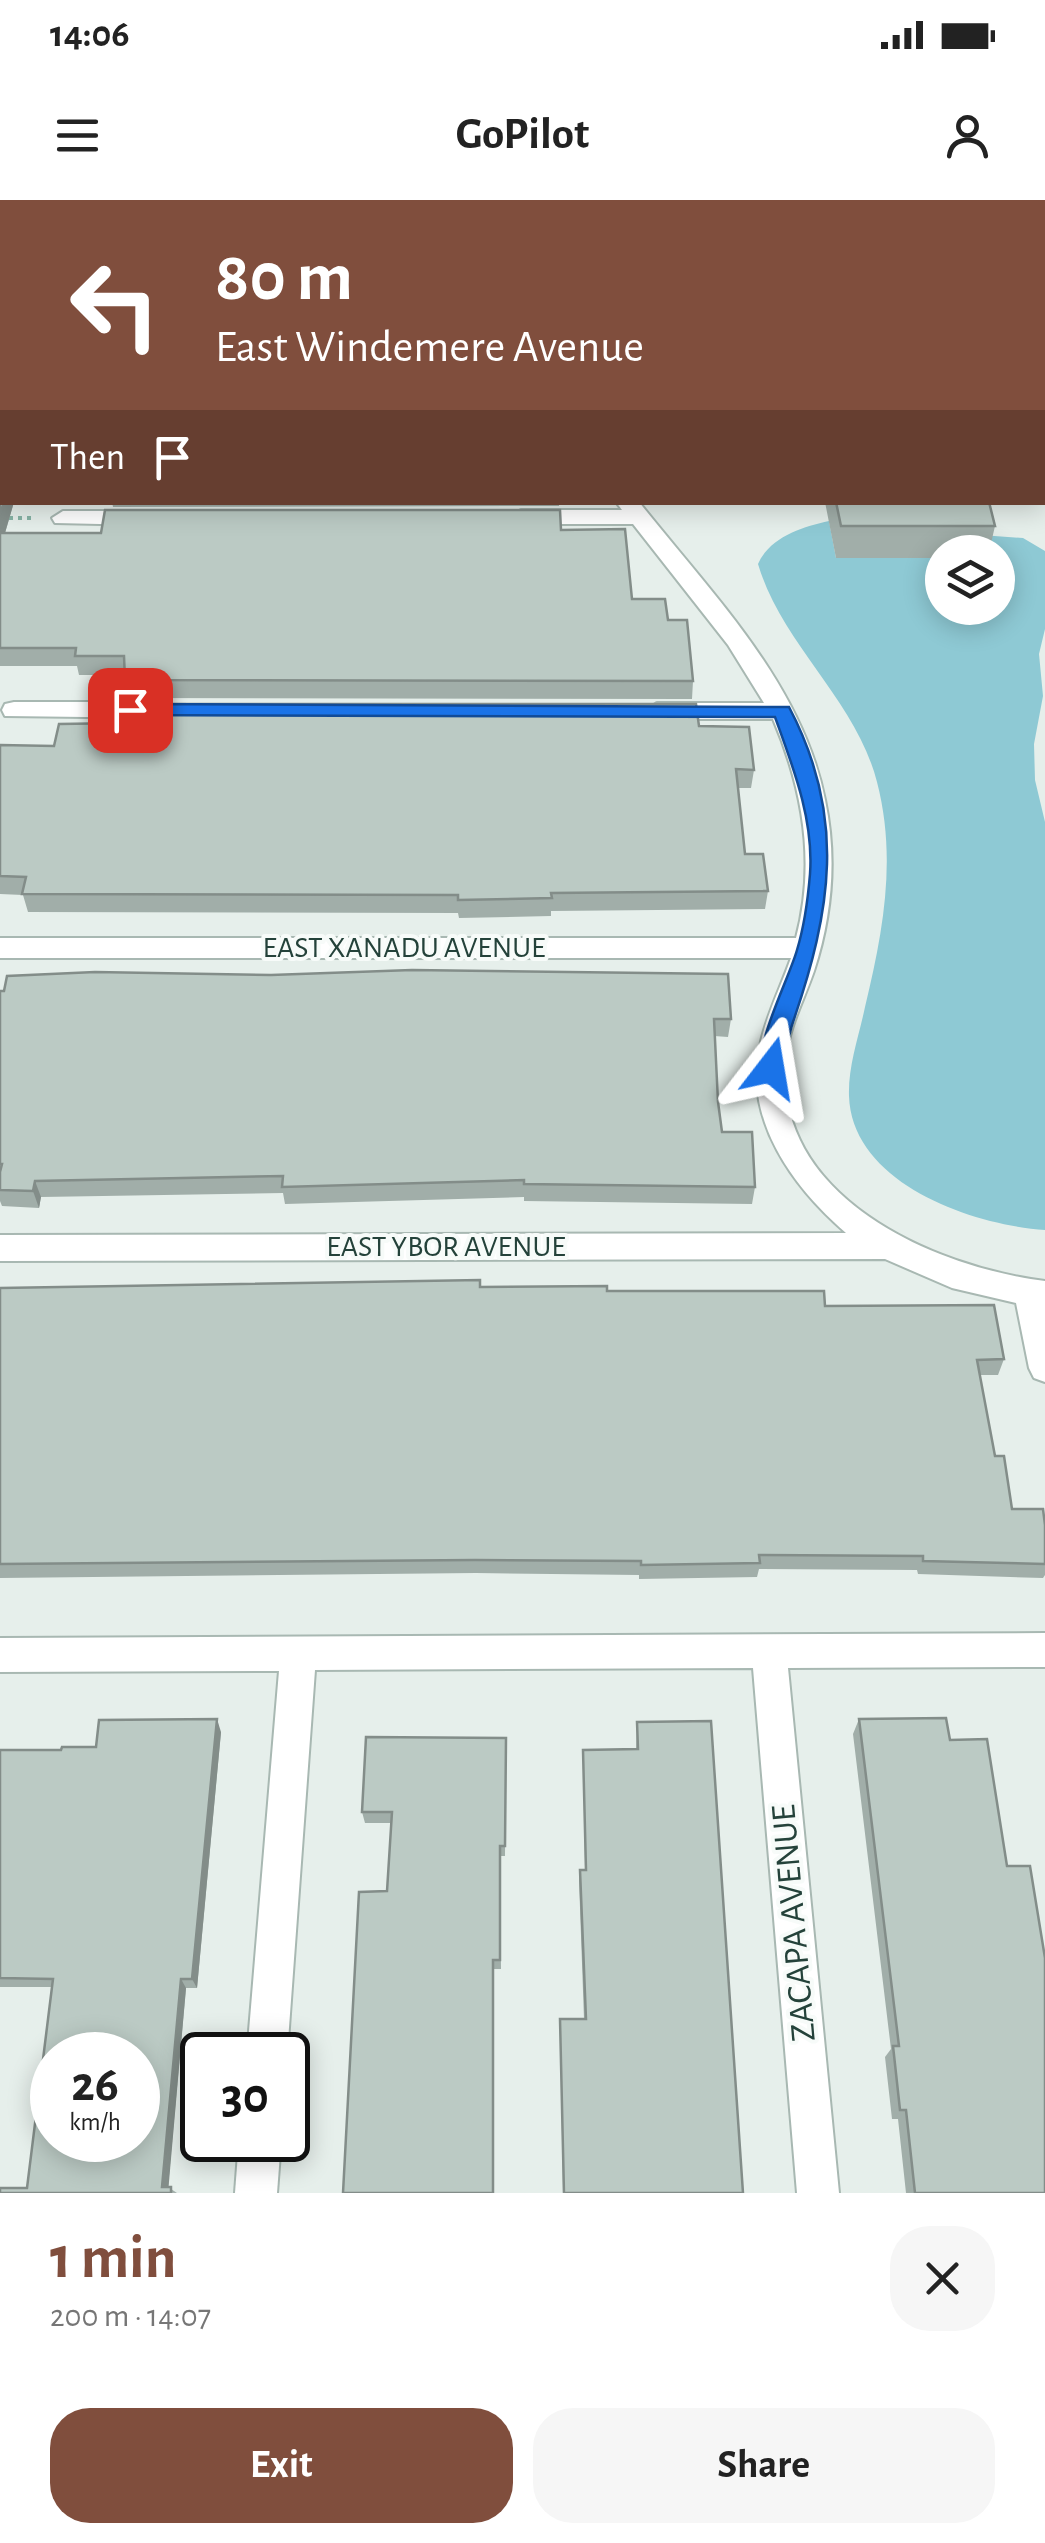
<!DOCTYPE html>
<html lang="en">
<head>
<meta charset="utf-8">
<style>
  body { margin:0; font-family:"Alegreya Sans",sans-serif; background:#f6f6f6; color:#222; height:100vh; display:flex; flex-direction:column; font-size:38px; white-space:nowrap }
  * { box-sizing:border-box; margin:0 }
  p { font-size:32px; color:#767676 }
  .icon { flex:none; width:55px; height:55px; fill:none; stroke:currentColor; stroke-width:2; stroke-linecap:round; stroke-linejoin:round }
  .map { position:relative; height:1993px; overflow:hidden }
  .panel { display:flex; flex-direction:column; background:#fff; flex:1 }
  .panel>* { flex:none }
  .guide { position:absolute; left:0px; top:0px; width:1045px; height:305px; box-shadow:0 5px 25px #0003; background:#804e3d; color:#fff; overflow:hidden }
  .fabs { position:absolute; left:925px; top:335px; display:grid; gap:20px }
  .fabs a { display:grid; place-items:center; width:90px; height:90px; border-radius:50%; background:#fff; box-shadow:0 5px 25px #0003; font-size:50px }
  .speed { position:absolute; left:30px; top:1832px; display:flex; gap:20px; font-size:50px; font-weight:700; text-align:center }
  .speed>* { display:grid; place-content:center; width:130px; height:130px; border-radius:50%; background:#fff; box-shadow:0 5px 25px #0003; line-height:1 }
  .speed small { font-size:25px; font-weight:400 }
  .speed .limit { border:5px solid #111; border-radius:15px; background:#fff; color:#111 }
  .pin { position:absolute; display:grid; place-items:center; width:85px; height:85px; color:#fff; margin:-42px; border-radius:20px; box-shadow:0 5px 15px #0006 }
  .me { position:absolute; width:110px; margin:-55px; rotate:14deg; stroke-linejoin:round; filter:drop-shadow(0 0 8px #0008) }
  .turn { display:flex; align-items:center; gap:35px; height:210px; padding:0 50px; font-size:45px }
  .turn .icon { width:130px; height:130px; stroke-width:2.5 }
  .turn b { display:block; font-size:70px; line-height:85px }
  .then { display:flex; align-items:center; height:95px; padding:0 50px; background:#0003; gap:20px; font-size:38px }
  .round { display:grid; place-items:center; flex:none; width:105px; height:105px; border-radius:40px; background:#f6f6f6 }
  .head { display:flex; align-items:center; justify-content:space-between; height:170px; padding:0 50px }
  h1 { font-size:60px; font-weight:700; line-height:75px; color:#804e3d }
  .cta { display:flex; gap:20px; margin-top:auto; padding:20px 50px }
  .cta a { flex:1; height:115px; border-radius:40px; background:#804e3d; color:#fff; font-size:40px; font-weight:700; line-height:115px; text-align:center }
  .cta a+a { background:#f6f6f6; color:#222 }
  .status { display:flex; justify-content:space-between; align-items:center; height:70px; padding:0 50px; background:#fff; direction:ltr }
  .status svg { height:28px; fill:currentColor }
  header { display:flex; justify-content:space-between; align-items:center; height:130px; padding:0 50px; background:#fff; font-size:45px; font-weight:700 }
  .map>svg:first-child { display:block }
</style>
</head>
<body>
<div class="status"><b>14:06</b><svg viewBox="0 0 49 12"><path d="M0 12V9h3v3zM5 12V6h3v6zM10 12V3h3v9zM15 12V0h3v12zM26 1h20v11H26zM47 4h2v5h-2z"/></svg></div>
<header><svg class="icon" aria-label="menu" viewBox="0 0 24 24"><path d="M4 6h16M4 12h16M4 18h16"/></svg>GoPilot<svg class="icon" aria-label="person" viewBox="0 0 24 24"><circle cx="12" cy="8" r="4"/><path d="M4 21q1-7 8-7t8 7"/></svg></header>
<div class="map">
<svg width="1045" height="1993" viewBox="0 0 1045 1993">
  <rect width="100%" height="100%" fill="#e6efeb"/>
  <!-- water -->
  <path fill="#8ec9d4" d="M829,321L836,358H942V408H998V352H986L981,335L1023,338L1045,351V429L1039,454L1043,496L1034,544L1035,580L1045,622V1030C973,1025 852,984 849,896C848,866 859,836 865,807C883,732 897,659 877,582C856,500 782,445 758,364C770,337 802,327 829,321Z"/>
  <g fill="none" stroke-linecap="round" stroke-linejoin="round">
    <!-- stream -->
    <path fill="#8ec9d4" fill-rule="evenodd" d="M0,3H2V13L0,14Z"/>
    <!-- minor casing -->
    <g stroke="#a8b8b2" stroke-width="4">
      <g id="minor">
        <path d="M1026,0H1045V5L1028,2Z"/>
        <path d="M616,302H639C711,393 802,483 825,600C837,657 832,716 814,771C804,800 789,827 786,857C771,996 933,1067 1045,1081V1182L1034,1178L1029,1168L1016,1103L952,1088L885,1059L0,1061V1035L846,1033C794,988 743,920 760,846C766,815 781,787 791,758H0V738H796C816,663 803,589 773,519H657L645,511L657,503H764L728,445L633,324H521L510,317L521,310H622Z"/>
        <path d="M63,311H145L156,318L145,325L55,323L52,318Z"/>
        <path d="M14,502H166L178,510L166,518L5,516L2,510L5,504Z"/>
        <path d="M1045,1433V1467L788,1468L839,1993H797L753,1468L315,1470L287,1855H247L279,1471L0,1472V1438Z"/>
        <path d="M239,1940H281L277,1993H235Z"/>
      </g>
    </g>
    <!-- path -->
    <g stroke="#86b3a5" stroke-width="4" stroke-dasharray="4 5" stroke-linecap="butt">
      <path d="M0,122L2,114"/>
      <path d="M0,318H32"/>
    </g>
    <!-- minor -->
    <use href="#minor" fill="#fff" fill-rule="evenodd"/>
  </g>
  <!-- wall -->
  <g fill="#a1aea9">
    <path d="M41,0H592V2H40Z"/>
    <path d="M0,131L2,302H14L5,333L561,330L632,399L668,420L693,481L692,499L128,498L125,475H79L77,466H0Z"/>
    <path d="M112,302H559V306L113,307Z"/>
    <path d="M825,302H989L995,326L989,352H942V358H836Z"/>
    <path d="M699,526L754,570L751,588H738L745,654L768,691L765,709L551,711V716L459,718L458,713L28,712L23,695L0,694V545L54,546Z"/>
    <path d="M0,791L731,819L728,837L714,836L718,902L722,932L755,987L752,1004L524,1001V997L285,1004L283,993L41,997L39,1008L2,1006L0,1001Z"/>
    <path d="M480,1087L607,1091L825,1106L1004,1159L998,1175H980L995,1256L1012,1309L1045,1325V1375L1043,1378L918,1374L917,1370L759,1369L757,1377L639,1379V1375L476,1373L0,1378V1088Z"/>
    <path d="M859,1519L950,1540L1007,1666L1045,1993H906L898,1919H892L885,1857L891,1849L853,1534Z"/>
    <path d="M637,1522L743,1993H563L560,1819H584L579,1680L580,1670H585L583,1550L636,1549Z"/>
    <path d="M221,1532L197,1788H186L168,1987L177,1993L27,1988L52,1787H0V1550H61Z"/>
    <path d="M506,1538L505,1656H500L501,1769H494L387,1691L391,1623H365L362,1612Z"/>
  </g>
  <!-- shaded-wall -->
  <g fill="#838d89">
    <path d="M4,302H14L0,350V315Z"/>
    <path d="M35,981L41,997L39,1008L33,991Z"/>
    <path d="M217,1519L221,1532L197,1788L192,1779Z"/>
    <path d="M181,1779L186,1788L168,1993L162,1987Z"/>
  </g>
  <!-- building -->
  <g fill="#bbcac4" stroke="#838d89" stroke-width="2.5" fill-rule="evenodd">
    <path d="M41,0H554V2H40Z"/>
    <path d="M801,0H879V2H802Z"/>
    <path d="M2,123V302H4L0,315V131Z"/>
    <path d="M836,302H989L995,326H841Z"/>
    <path d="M105,310H560L561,330L625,329L632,399H665L668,420H687L693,481L125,480L124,456H75L76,448H0V333H101Z"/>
    <path d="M125,504H696L699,526L749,527L754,570L736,569L745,654H763L768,691L551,693L552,698L458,700V695L22,694L26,677L0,676V545L54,546L59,524L125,523Z"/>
    <path d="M412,770L728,774L731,819H714L718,902L722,932H752L755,987L524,984V980L282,987L283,976L35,981L33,991L0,990V972L2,964H0V791H4L7,776L95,772L271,775Z"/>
    <path d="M480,1080V1087L607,1086V1091H824L825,1106L994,1105L1004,1159L977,1160L995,1256H1004L1012,1309H1043L1045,1325V1364L923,1361V1356L759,1355L760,1363L641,1365V1361L475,1360L0,1364V1088Z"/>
    <path d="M946,1518L950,1540L987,1539L1007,1666H1030L1045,1758V1993H915L906,1910H900L893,1846H899L859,1519Z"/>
    <path d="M217,1519L192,1779H181L162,1987H171V1993H0V1988H27L53,1779L0,1778V1550H61L62,1547H96L99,1520ZM52,1855H138V1940H52Z"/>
    <path d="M711,1521L743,1993H564L560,1819H586L580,1670H586L583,1550L638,1549L637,1522Z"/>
    <path d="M366,1537L506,1538L505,1646H500V1760H493V1993H343L359,1692L387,1691L392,1612H362Z"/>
  </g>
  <!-- route -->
  <path fill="#1a73e8" stroke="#114b97" stroke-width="2.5" d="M130,504L789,507C847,617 831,711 793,822C787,839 786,859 779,874H763C752,848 789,779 797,750C804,727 808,698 810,674C814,620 793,567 775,517L123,515L120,510Z"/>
  <g text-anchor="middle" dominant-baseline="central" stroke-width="8" stroke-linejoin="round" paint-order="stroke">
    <!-- street labels -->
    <g font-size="30" fill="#24423a" stroke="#f7fbf9">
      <text x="404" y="748">EAST XANADU AVENUE</text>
      <text x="446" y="1047">EAST YBOR AVENUE</text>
    </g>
    <!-- near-street labels -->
    <g font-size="35" fill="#24423a" stroke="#f7fbf9">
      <text transform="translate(794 1723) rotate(-95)">ZACAPA AVENUE</text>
    </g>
  </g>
</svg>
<div class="fabs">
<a><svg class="icon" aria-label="layers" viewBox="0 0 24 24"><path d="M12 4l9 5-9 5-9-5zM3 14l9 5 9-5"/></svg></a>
</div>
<div class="speed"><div>26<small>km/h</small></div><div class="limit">30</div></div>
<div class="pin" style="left:130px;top:510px;background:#d93025"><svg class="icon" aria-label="arrive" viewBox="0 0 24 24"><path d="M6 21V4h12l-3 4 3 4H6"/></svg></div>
<svg class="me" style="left:771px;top:868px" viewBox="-20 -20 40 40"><path d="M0-17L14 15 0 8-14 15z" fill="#1a73e8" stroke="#fff" stroke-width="4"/></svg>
<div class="guide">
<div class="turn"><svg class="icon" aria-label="left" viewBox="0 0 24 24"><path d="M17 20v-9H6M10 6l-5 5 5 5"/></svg><div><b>80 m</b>East Windemere Avenue</div></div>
<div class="then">Then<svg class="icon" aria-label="arrive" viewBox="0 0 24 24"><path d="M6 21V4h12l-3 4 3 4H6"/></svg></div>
</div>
</div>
<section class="panel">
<div class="head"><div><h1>1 min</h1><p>200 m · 14:07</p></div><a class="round"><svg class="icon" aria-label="close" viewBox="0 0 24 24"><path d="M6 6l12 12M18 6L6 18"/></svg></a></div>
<div class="cta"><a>Exit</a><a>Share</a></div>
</section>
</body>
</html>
